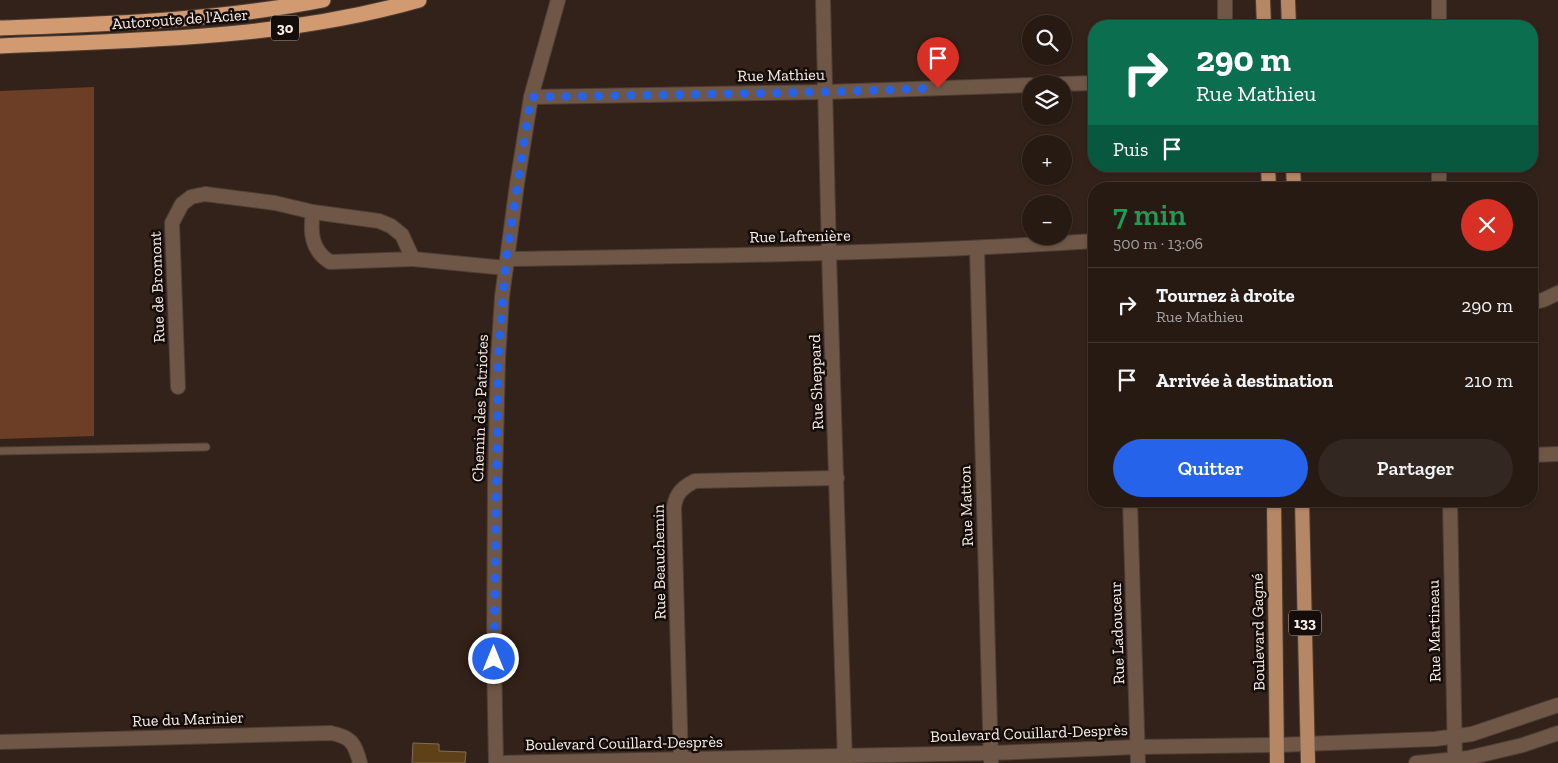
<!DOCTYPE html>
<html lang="fr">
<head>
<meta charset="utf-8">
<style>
  body { margin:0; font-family:"Zilla Slab",serif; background:#322721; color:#f1f3f6; height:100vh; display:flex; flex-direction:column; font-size:19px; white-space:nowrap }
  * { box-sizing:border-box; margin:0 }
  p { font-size:16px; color:#a4a1a0 }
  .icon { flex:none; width:28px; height:28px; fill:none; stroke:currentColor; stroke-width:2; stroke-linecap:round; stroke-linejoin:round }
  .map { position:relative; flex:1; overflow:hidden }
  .details { position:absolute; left:1088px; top:182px; width:450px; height:325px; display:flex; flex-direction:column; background:#261a13; border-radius:20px; box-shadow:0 1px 4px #0004,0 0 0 1px #423833 }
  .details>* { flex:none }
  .hud { position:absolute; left:1088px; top:20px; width:450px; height:152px; border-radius:20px; box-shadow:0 1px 4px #0004,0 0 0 1px #423833; background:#0b6e4f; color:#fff; overflow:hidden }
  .controls { position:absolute; left:1022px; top:15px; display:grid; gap:10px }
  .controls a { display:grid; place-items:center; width:50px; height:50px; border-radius:50%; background:#261a13; box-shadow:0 1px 4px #0004,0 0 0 1px #423833; font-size:25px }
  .pin { position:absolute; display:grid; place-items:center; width:42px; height:42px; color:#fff; margin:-51px -21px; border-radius:50% 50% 50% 0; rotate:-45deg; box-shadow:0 0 5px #0007 }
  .pin .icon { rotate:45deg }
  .me { position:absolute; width:55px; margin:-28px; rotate:0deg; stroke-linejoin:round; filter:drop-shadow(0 0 4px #0008) }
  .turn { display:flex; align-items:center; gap:18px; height:105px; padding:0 25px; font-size:22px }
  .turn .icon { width:65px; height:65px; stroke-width:2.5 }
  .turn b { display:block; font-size:35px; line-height:42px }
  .then { display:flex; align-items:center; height:48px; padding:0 25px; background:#0003; gap:10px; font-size:19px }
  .round { display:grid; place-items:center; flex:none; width:52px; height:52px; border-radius:26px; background:#322721 }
  .head { display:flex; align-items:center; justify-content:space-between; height:85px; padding:0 25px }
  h1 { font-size:30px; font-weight:600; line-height:38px; color:#1e9e55 }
  .button { display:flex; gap:10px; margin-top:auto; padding:10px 25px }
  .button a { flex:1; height:58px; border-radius:30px; background:#2563eb; color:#fff; font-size:20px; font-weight:600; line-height:58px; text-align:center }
  .button a+a { background:#322721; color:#f1f3f6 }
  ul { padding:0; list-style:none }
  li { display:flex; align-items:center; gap:15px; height:75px; padding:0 25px; border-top:1px solid #423833 }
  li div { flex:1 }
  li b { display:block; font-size:19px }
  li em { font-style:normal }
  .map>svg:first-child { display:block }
</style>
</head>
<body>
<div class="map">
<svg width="1558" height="763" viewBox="0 0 1558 763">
  <rect width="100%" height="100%" fill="#332219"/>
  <!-- green -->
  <path fill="#6c3e25" d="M94,87V436L0,439V91Z"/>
  <!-- building -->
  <path fill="#5e4117" stroke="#7c6f5d" d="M413,743L439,744V751L466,752L465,763H412Z"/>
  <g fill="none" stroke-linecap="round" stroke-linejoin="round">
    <!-- service casing -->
    <g stroke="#4f3f36" stroke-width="9">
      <path id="service" d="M0,451L206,447"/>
    </g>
    <!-- minor casing -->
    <g stroke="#4f3f36" stroke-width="16">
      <g id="minor">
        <path d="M823,0L829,254L845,763"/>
        <path d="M1225,0V26"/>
        <path d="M1439,0V26"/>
        <path d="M1061,84L1094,83"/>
        <path d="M531,97L825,92L1031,85"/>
        <path d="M1439,166V189"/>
        <path d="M313,212C310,232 311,250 330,262L413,259"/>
        <path d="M977,249L991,763"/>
        <path d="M507,259C702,256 898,254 1094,241"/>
        <path d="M1531,303L1543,300L1558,293"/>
        <path d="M178,387L172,223L182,204L191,197L205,194L275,203L313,212L379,221L391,226L402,235L413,259L506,268"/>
        <path d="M1531,455L1558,454"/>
        <path d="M1130,501L1138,763"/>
        <path d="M1450,501L1455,760"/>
        <path d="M0,742L331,733C351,737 355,743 360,763"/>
        <path d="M496,763L991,753L1137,747L1277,745L1435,739L1472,734L1558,705"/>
        <path d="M681,763L674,507C676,493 683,487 695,481L837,478"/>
        <path d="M1416,763L1468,758L1523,745L1558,733"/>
      </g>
    </g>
    <!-- tertiary casing -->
    <g stroke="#4f3f36" stroke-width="16">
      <path id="tertiary" d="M496,763L494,659L495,483L498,359L502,297L517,184L531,97L558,0"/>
    </g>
    <!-- primary casing -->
    <g stroke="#4f3f36" stroke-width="16">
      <g id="primary">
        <path d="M1263,0L1264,26"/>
        <path d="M1288,0L1289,26"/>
        <path d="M1268,166L1269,189"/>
        <path d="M1293,166L1294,189"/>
        <path d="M1274,501L1277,763"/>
        <path d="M1302,501L1308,763"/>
      </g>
    </g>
    <!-- motorway casing -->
    <g stroke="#4f3f36" stroke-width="17">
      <g id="motorway">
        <path d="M0,28C108,24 216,21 323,0"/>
        <path d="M0,46C141,40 282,39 419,0"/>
      </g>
    </g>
    <!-- service -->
    <use href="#service" stroke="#6e5747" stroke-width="7"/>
    <!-- minor -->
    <use href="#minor" stroke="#6e5747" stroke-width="14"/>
    <!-- tertiary -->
    <use href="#tertiary" stroke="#6e5747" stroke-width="14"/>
    <!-- primary -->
    <use href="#primary" stroke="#b68765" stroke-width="14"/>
    <!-- motorway -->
    <use href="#motorway" stroke="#d29a70" stroke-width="15"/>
  </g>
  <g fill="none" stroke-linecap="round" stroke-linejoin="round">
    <!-- route -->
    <path stroke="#2563eb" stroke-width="9" stroke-dasharray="0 16.2" d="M494,659L498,359L506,259L531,97L825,92L938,88"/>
  </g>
  <g text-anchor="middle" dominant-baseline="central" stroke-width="5" stroke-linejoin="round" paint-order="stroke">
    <!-- shield labels -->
    <g fill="#150d09" stroke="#b6aba6" stroke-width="1">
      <rect x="271" y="15.5" width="28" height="25" rx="4"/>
      <rect x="1289" y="610.5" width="32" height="25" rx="4"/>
    </g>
    <g font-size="15" font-weight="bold" fill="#fbefe9">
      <text x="285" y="28">30</text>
      <text x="1305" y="623">133</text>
    </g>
    <!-- street labels -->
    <g font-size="16" fill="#fbefe9" stroke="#150d09">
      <text transform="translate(180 19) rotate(-4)">Autoroute de l'Acier</text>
      <text transform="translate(781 75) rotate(-1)">Rue Mathieu</text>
      <text transform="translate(800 236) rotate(-1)">Rue Lafrenière</text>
      <text transform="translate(157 287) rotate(-92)">Rue de Bromont</text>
      <text transform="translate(816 382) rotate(-92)">Rue Sheppard</text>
      <text transform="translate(480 408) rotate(-88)">Chemin des Patriotes</text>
      <text transform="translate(966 506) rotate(-92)">Rue Matton</text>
      <text transform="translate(659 562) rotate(-91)">Rue Beauchemin</text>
      <text transform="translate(1434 631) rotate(-91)">Rue Martineau</text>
      <text transform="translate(1258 632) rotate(-91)">Boulevard Gagné</text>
      <text transform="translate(1117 633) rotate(-92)">Rue Ladouceur</text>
      <text transform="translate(188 719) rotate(-2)">Rue du Marinier</text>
      <text transform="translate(1029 733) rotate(-2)">Boulevard Couillard-Desprès</text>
      <text transform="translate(624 743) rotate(-1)">Boulevard Couillard-Desprès</text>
    </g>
  </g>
</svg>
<div class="controls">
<a><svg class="icon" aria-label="search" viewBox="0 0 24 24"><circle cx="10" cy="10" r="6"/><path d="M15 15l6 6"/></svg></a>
<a><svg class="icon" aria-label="layers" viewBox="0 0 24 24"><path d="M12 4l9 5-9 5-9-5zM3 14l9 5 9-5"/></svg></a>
<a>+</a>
<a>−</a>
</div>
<div class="pin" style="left:938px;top:88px;background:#d93025"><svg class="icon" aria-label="arrive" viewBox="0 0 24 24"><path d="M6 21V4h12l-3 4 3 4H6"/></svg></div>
<svg class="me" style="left:494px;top:659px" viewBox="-20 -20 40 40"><circle r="17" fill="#2563eb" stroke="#fff" stroke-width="3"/><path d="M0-11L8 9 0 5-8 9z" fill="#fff"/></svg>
<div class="hud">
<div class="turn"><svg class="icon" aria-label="right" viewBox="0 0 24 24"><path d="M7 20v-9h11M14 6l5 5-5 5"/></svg><div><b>290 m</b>Rue Mathieu</div></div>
<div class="then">Puis<svg class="icon" aria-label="arrive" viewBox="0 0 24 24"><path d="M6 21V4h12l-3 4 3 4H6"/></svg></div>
</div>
<section class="details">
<div class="head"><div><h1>7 min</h1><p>500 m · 13:06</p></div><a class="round" style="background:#d93025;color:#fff"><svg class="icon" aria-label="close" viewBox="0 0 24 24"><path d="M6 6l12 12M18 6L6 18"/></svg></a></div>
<ul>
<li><svg class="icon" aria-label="right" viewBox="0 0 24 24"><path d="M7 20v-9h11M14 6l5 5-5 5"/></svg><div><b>Tournez à droite</b><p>Rue Mathieu</p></div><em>290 m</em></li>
<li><svg class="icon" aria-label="arrive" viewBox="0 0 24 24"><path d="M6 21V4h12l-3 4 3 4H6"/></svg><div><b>Arrivée à destination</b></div><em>210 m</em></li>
</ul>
<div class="button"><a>Quitter</a><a>Partager</a></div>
</section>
</div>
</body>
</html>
